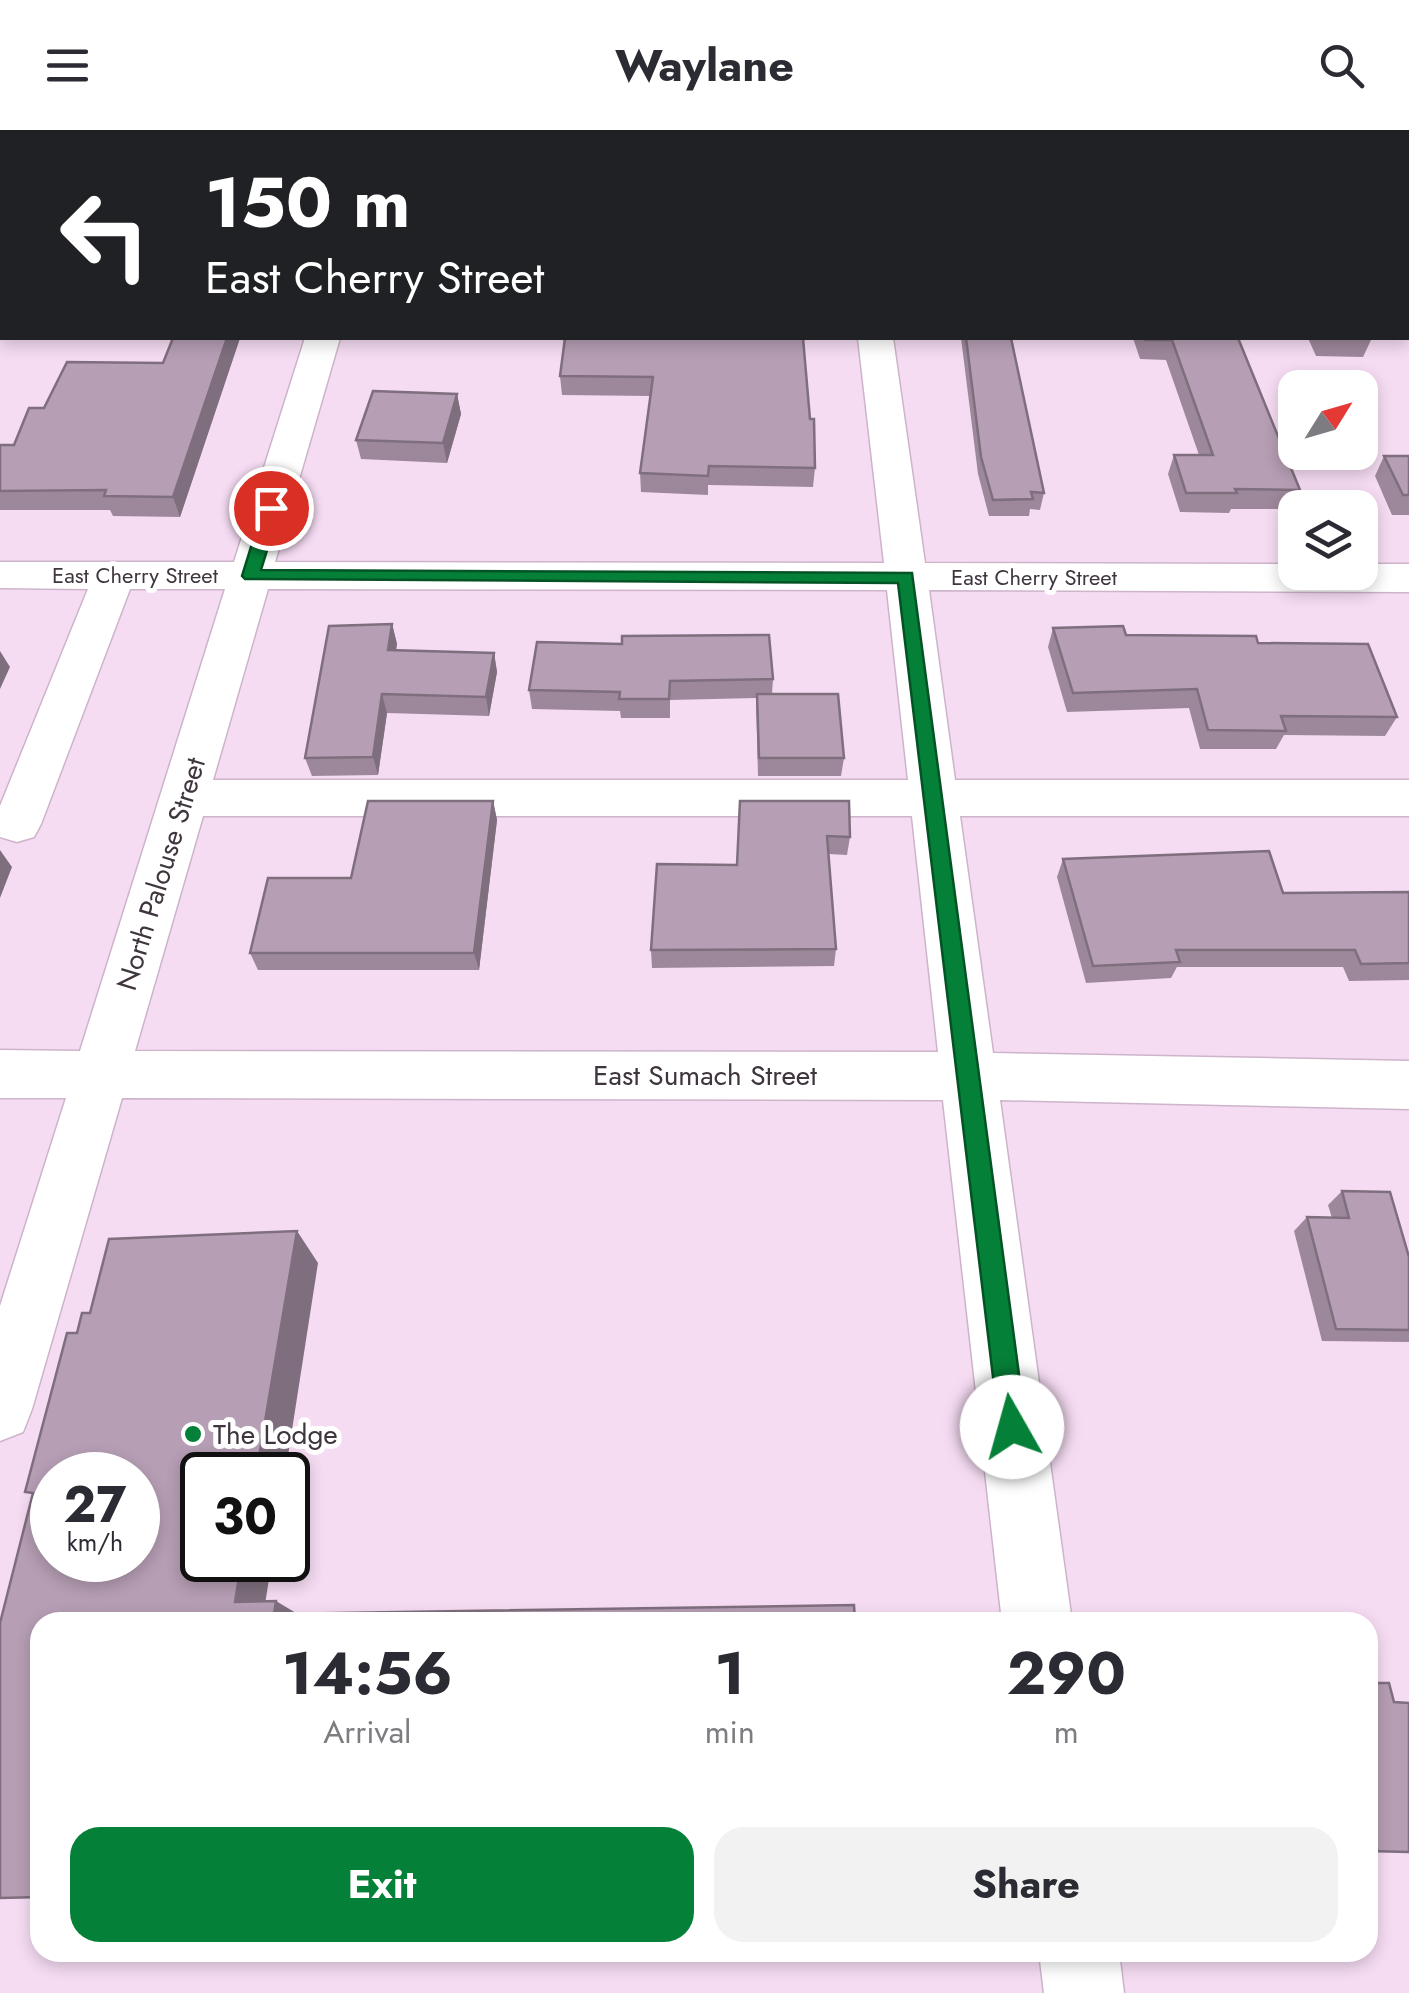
<!DOCTYPE html>
<html lang="en">
<head>
<meta charset="utf-8">
<style>
  body { margin:0; font-family:Jost,sans-serif; background:#f2f2f3; color:#2b2b33; height:100vh; display:flex; flex-direction:column; font-size:38px; white-space:nowrap }
  * { box-sizing:border-box; margin:0 }
  p { font-size:32px; color:#7c7c81 }
  .icon { flex:none; width:55px; height:55px; fill:none; stroke:currentColor; stroke-width:2; stroke-linecap:round; stroke-linejoin:round }
  .map { position:relative; flex:1; overflow:hidden }
  .sheet { position:absolute; left:30px; top:1482px; width:1348px; height:350px; display:flex; flex-direction:column; background:#fff; border-radius:30px; box-shadow:0 5px 15px #0003 }
  .sheet>* { flex:none }
  .hud { position:absolute; left:0px; top:0px; width:1410px; height:210px; box-shadow:0 5px 15px #0003; background:#202124; color:#fff; overflow:hidden }
  .needle { width:65px; rotate:53deg }
  .controls { position:absolute; left:1278px; top:240px; display:grid; gap:20px }
  .controls a { display:grid; place-items:center; width:100px; height:100px; border-radius:20px; background:#fff; box-shadow:0 5px 15px #0003; font-size:50px }
  .speed { position:absolute; left:30px; top:1322px; display:flex; gap:20px; font-size:50px; font-weight:700; text-align:center }
  .speed>* { display:grid; place-content:center; width:130px; height:130px; border-radius:50%; background:#fff; box-shadow:0 5px 15px #0003; line-height:1 }
  .speed small { font-size:25px; font-weight:400 }
  .speed .limit { border:5px solid #111; border-radius:15px; background:#fff; color:#111 }
  .pin { position:absolute; display:grid; place-items:center; width:85px; height:85px; color:#fff; margin:-42px; border:5px solid #fff; border-radius:50%; box-shadow:0 2px 10px #0007 }
  .me { position:absolute; width:110px; margin:-55px; rotate:353deg; stroke-linejoin:round; filter:drop-shadow(0 0 8px #0008) }
  .turn { display:flex; align-items:center; gap:35px; height:210px; padding:0 40px; font-size:45px }
  .turn .icon { width:130px; height:130px; stroke-width:2.5 }
  .turn b { display:block; font-size:70px; line-height:85px }
  .eta { display:flex; justify-content:space-evenly; align-items:center; height:170px; text-align:center }
  .eta b { font-size:60px; font-weight:700; line-height:70px }
  .cta { display:flex; gap:20px; margin-top:auto; padding:20px 40px }
  .cta a { flex:1; height:115px; border-radius:30px; background:#058038; color:#fff; font-size:40px; font-weight:700; line-height:115px; text-align:center }
  .cta a+a { background:#f2f2f3; color:#2b2b33 }
  header { display:flex; justify-content:space-between; align-items:center; height:130px; padding:0 40px; background:#fff; font-size:45px; font-weight:700 }
  .map>svg:first-child { display:block }
</style>
</head>
<body>
<header><svg class="icon" aria-label="menu" viewBox="0 0 24 24"><path d="M4 6h16M4 12h16M4 18h16"/></svg>Waylane<svg class="icon" aria-label="search" viewBox="0 0 24 24"><circle cx="10" cy="10" r="6"/><path d="M15 15l6 6"/></svg></header>
<div class="map">
<svg width="1409" height="1863" viewBox="0 0 1409 1863">
  <rect width="100%" height="100%" fill="#f6dcf3"/>
  <g fill="none" stroke-linecap="round" stroke-linejoin="round">
    <!-- minor casing -->
    <g stroke="#cdb4ca" stroke-width="3">
      <g id="minor">
        <path d="M834,0H864L865,2H835Z"/>
        <path d="M1303,0H1333L1334,2H1304Z"/>
        <rect x="0" y="130" width="2" height="20"/>
        <rect x="1408" y="153" width="1" height="23"/>
        <path d="M305,208H340L275,432L884,433L858,208H893L925,433L1295,434V442H1360V434H1409V462L929,460L955,650H1409V686H960L993,923L1409,931V979L1000,970L1072,1492H1002L943,970L122,968L32,1279L23,1302L0,1311V1176L66,968H0V920L80,921L225,459H130L41,694L34,707L17,712L0,707V676L88,459L0,458V432H234ZM268,459L887,460L908,650H213ZM203,686H912L938,922L135,921Z"/>
        <path d="M1039,1822H1119L1124,1863H1044Z"/>
      </g>
    </g>
    <!-- minor -->
    <use href="#minor" fill="#fff" fill-rule="evenodd"/>
  </g>
  <!-- wall -->
  <g fill="#9d889b">
    <path d="M255,0H314L313,2H256Z"/>
    <path d="M1395,0H1409V23L1408,20V2H1397Z"/>
    <path d="M173,208H240L180,387L113,386L110,380H0V315H14L44,278L163,233Z"/>
    <path d="M803,208L815,338L813,357L708,355V365L641,362L640,343L650,266L562,265L560,246Z"/>
    <path d="M961,208H1011L1044,363L1040,380L1030,379L1029,386H989L978,344Z"/>
    <path d="M1133,208H1238L1300,360L1292,379H1231L1229,383L1180,382L1168,344L1174,325H1199L1166,230L1140,229Z"/>
    <path d="M1308,208H1372L1363,227L1316,226Z"/>
    <path d="M457,264L461,284L447,333L361,329L356,310Z"/>
    <path d="M1384,326H1409V385H1392L1375,346Z"/>
    <path d="M392,494L397,514L396,520L494,523L497,542L489,586L387,583L378,645L312,646L305,628Z"/>
    <path d="M1053,498L1126,505L1258,513L1397,587L1385,606L1284,605L1276,619H1200L1189,578L1067,582L1048,517Z"/>
    <path d="M537,512L773,549L772,564L844,628L841,646H758L756,568L670,570V588H621L620,581L532,579L529,560Z"/>
    <path d="M493,671L497,690L479,840H258L250,823L351,748Z"/>
    <path d="M740,671L850,707L847,725L829,724L836,819L834,836L652,838L651,820L737,735Z"/>
    <path d="M1063,729L1283,763L1409,762V850L1349,851L1343,837H1177L1171,848L1086,853L1057,747Z"/>
    <path d="M1342,1061L1409,1127V1212L1322,1211L1294,1101L1307,1087L1332,1088L1328,1075Z"/>
  </g>
  <!-- shaded-wall -->
  <g fill="#7f6f7e">
    <path d="M0,0H3L4,2H2V38L0,41Z"/>
    <path d="M15,0H38L37,2H16Z"/>
    <path d="M227,208H240L180,387L173,367Z"/>
    <path d="M457,264L461,284L447,333L443,313Z"/>
    <path d="M392,494L397,514L393,539L388,520Z"/>
    <path d="M0,521L10,537L0,559Z"/>
    <path d="M494,523L497,542L489,586L486,567Z"/>
    <path d="M382,564L387,583L378,645L373,627Z"/>
    <path d="M493,671L497,690L479,840L474,823Z"/>
    <path d="M0,720L12,737L0,768Z"/>
    <path d="M297,1101L318,1133L285,1345H256Z"/>
    <path d="M242,1430H272L263,1487L235,1472Z"/>
    <path d="M276,1471L301,1486L274,1484Z"/>
  </g>
  <!-- building -->
  <g fill="#b69eb4" stroke="#7f6f7e" stroke-width="2.5" fill-rule="evenodd">
    <path d="M449,0H513V2H448Z"/>
    <rect x="590" y="0" width="32" height="2"/>
    <path d="M1078,0H1126L1127,2H1079Z"/>
    <path d="M173,208H227L173,367L104,366L106,360L0,361V315H14L29,278H44L67,232L163,233Z"/>
    <path d="M565,208H803L810,289H814L815,338L709,336L708,346L640,343L653,247L560,246Z"/>
    <path d="M966,208H1011L1044,363L1031,362L1033,369L993,370L981,327Z"/>
    <path d="M1144,208H1238L1300,360L1235,359L1237,363H1186L1174,325H1213L1172,210H1145Z"/>
    <path d="M373,261L457,264L443,313L356,310Z"/>
    <path d="M1384,326H1409V365H1403Z"/>
    <path d="M392,494L388,520L494,523L486,567L382,564L373,627L305,628L329,496Z"/>
    <path d="M1123,496L1126,505L1256,506L1258,513L1368,514L1397,587L1281,586L1286,601L1208,600L1197,559L1073,563L1053,498Z"/>
    <path d="M769,505L773,549L670,551L669,569H619L620,562L529,560L537,512L622,514V506Z"/>
    <path d="M757,564H838L844,628H759Z"/>
    <path d="M368,671H493L474,823H250L268,748H351Z"/>
    <path d="M740,671H849L850,707L827,706L836,819L651,820L657,734L737,735Z"/>
    <path d="M1269,721L1283,763L1409,762V833L1361,834L1355,820H1176L1180,832L1093,836L1063,729Z"/>
    <path d="M1342,1061L1390,1062L1409,1127V1200L1336,1199L1307,1087L1349,1088Z"/>
    <path d="M297,1101L256,1345H202V1430H242L235,1472L276,1471L274,1484L854,1475L855,1492H40V1767L0,1768V1493L33,1363L25,1362L67,1203H77L82,1183H90L109,1109ZM52,1345H138V1430H52Z"/>
    <path d="M1368,1553H1389L1394,1572L1409,1573V1722L1368,1721Z"/>
  </g>
  <!-- route -->
  <path fill="#058038" stroke="#035324" stroke-width="2.5" d="M271,372L280,378L261,440L912,443L1026,1297L1022,1307L1012,1311L1003,1307L999,1297L898,453L245,449L242,446L263,378Z"/>
  <!-- markers -->
  <circle fill="#058038" stroke="#fff" stroke-width="4" cx="193" cy="1304" r="10"/>
  <g text-anchor="middle" dominant-baseline="central" stroke-width="10" stroke-linejoin="round" paint-order="stroke">
    <!-- far-street labels -->
    <g font-size="22" fill="#3f353e" stroke="#fff">
      <text x="135" y="445">East Cherry Street</text>
      <text x="1034" y="447">East Cherry Street</text>
    </g>
    <!-- street labels -->
    <g font-size="28" fill="#3f353e" stroke="#fff">
      <text transform="translate(161 744) rotate(-73)">North Palouse Street</text>
      <text x="705" y="945">East Sumach Street</text>
    </g>
    <!-- poi labels -->
    <g font-size="28" fill="#3f353e" stroke="#fff" text-anchor="start">
      <text x="213" y="1304">The Lodge</text>
    </g>
  </g>
</svg>
<div class="controls">
<a><svg class="needle" viewBox="-14 -14 28 28"><path d="M0-13l5 13h-10z" fill="#e53935"/><path d="M0 13l5-13h-10z" fill="#7c7c81"/></svg></a>
<a><svg class="icon" aria-label="layers" viewBox="0 0 24 24"><path d="M12 4l9 5-9 5-9-5zM3 14l9 5 9-5"/></svg></a>
</div>
<div class="speed"><div>27<small>km/h</small></div><div class="limit">30</div></div>
<div class="pin" style="left:271px;top:378px;background:#d93025"><svg class="icon" aria-label="arrive" viewBox="0 0 24 24"><path d="M6 21V4h12l-3 4 3 4H6"/></svg></div>
<svg class="me" style="left:1012px;top:1297px" viewBox="-20 -20 40 40"><circle r="19" fill="#fff"/><path d="M0-13L10 11 0 6-10 11z" fill="#058038"/></svg>
<div class="hud">
<div class="turn"><svg class="icon" aria-label="left" viewBox="0 0 24 24"><path d="M17 20v-9H6M10 6l-5 5 5 5"/></svg><div><b>150 m</b>East Cherry Street</div></div>
</div>
<section class="sheet">
<div class="eta">
<div><b>14:56</b><p>Arrival</p></div>
<div><b>1</b><p>min</p></div>
<div><b>290</b><p>m</p></div>
</div>
<div class="cta"><a>Exit</a><a>Share</a></div>
</section>
</div>
</body>
</html>
